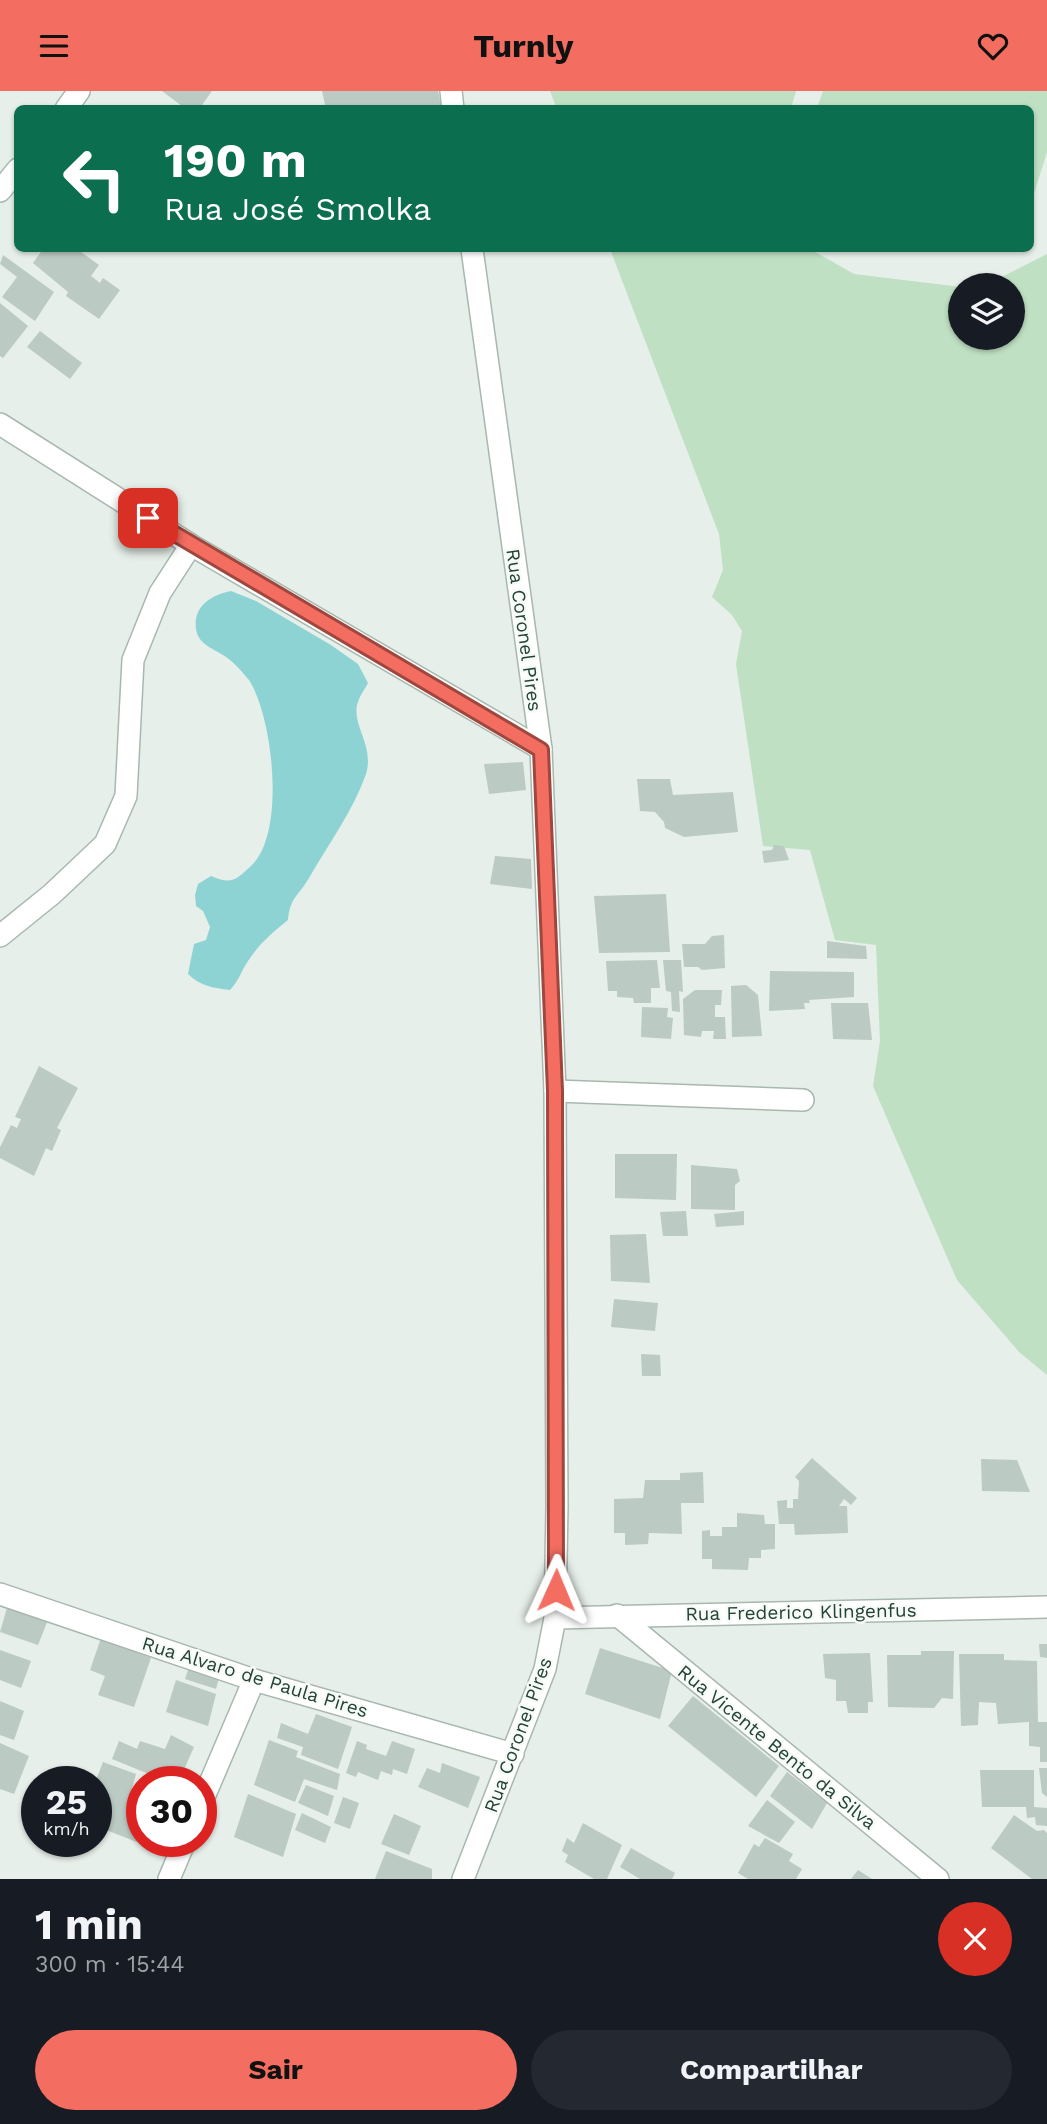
<!DOCTYPE html>
<html lang="pt">
<head>
<meta charset="utf-8">
<style>
  body { margin:0; font-family:"Work Sans",sans-serif; background:#242831; color:#f1f3f6; height:100vh; display:flex; flex-direction:column; font-size:26px; white-space:nowrap }
  * { box-sizing:border-box; margin:0 }
  p { font-size:23px; color:#9ea1a6 }
  .icon { flex:none; width:38px; height:38px; fill:none; stroke:currentColor; stroke-width:2; stroke-linecap:round; stroke-linejoin:round }
  .map { position:relative; height:1788px; overflow:hidden }
  .panel { display:flex; flex-direction:column; background:#171b24; flex:1 }
  .panel>* { flex:none }
  .banner { position:absolute; left:14px; top:14px; width:1020px; height:147px; border-radius:10px; box-shadow:0 2px 5px #0004; background:#0b6e4f; color:#fff; overflow:hidden }
  .tools { position:absolute; left:948px; top:182px; display:grid; gap:14px }
  .tools a { display:grid; place-items:center; width:77px; height:77px; border-radius:50%; background:#171b24; box-shadow:0 2px 5px #0004; font-size:35px }
  .speed { position:absolute; left:21px; top:1675px; display:flex; gap:14px; font-size:35px; font-weight:700; text-align:center }
  .speed>* { display:grid; place-content:center; width:91px; height:91px; border-radius:50%; background:#171b24; box-shadow:0 2px 5px #0004; line-height:1 }
  .speed small { font-size:18px; font-weight:400 }
  .speed .limit { border:10px solid #d22; background:#fff; color:#111 }
  .pin { position:absolute; display:grid; place-items:center; width:60px; height:60px; color:#fff; margin:-30px; border-radius:14px; box-shadow:0 4px 10px #0006 }
  .me { position:absolute; width:77px; margin:-38px; rotate:1deg; stroke-linejoin:round; filter:drop-shadow(0 0 5px #0008) }
  .turn { display:flex; align-items:center; gap:24px; height:147px; padding:0 35px; font-size:32px }
  .turn .icon { width:91px; height:91px; stroke-width:2.5 }
  .turn b { display:block; font-size:49px; line-height:60px }
  .round { display:grid; place-items:center; flex:none; width:74px; height:74px; border-radius:37px; background:#242831 }
  .headline { display:flex; align-items:center; justify-content:space-between; height:119px; padding:0 35px }
  h1 { font-size:42px; font-weight:700; line-height:52px }
  .button { display:flex; gap:14px; margin-top:auto; padding:14px 35px }
  .button a { flex:1; height:80px; border-radius:42px; background:#f36d60; color:#111; font-size:28px; font-weight:700; line-height:80px; text-align:center }
  .button a+a { background:#242831; color:#f1f3f6 }
  header { display:flex; justify-content:space-between; align-items:center; height:91px; padding:0 35px; background:#f36d60; color:#111; font-size:32px; font-weight:700 }
  .map>svg:first-child { display:block }
</style>
</head>
<body>
<header><svg class="icon" aria-label="menu" viewBox="0 0 24 24"><path d="M4 6h16M4 12h16M4 18h16"/></svg>Turnly<svg class="icon" aria-label="heart" viewBox="0 0 24 24"><path d="M12 20l-8-8c-3-5 5-10 8-4 3-6 11-1 8 4z"/></svg></header>
<div class="map">
<svg width="1047" height="1788" viewBox="0 0 1047 1788">
  <rect width="100%" height="100%" fill="#e6efe9"/>
  <!-- green -->
  <g fill="#bfe0c3">
    <path d="M550,0H796L791,17L557,18Z"/>
    <path d="M823,0H1047V61L1031,112V18L817,17Z"/>
    <path d="M610,158H810L854,183L961,196V247H1013V194H986L1047,163V1284L1019,1261L957,1189L873,995L880,950L876,854L835,849L810,759L763,755L736,573L742,540L732,524L712,506L723,479L719,443Z"/>
  </g>
  <!-- water -->
  <path fill="#8ed3d3" d="M231,500L256,510L331,554L358,573L368,592C365,598 360,604 358,611C350,633 375,654 366,683C353,720 328,754 309,787C298,806 290,806 288,829C273,841 258,854 248,870C241,880 239,890 230,899C213,897 200,895 188,883L194,853L206,849L210,836L203,820L196,815L195,804L198,793L211,785C232,794 236,789 252,774C286,741 273,626 249,589C243,582 234,571 226,566C215,558 198,554 196,538C193,515 211,504 231,500Z"/>
  <!-- building -->
  <g fill="#bbcac2">
    <path d="M162,0H212L199,18H186Z"/>
    <path d="M322,0H438L441,14L423,18H326Z"/>
    <path d="M43,158H77L99,174L91,185L100,192L103,187L120,199L99,228L66,205L68,201L33,172Z"/>
    <path d="M3,164L54,201L35,230L2,206L17,186L0,173Z"/>
    <path d="M0,212L28,235L3,267L0,265Z"/>
    <path d="M40,240L82,272L70,288L27,256Z"/>
    <path d="M523,671L526,699L489,703L484,673Z"/>
    <path d="M637,688H670L673,704L733,701L738,741L684,746L665,737L664,731L655,721L640,720Z"/>
    <path d="M774,754L784,755L789,769L764,772L762,760L772,759Z"/>
    <path d="M495,765L531,768L532,798L490,793Z"/>
    <path d="M666,803L670,861L599,862L594,805Z"/>
    <path d="M724,844L725,877L702,879L698,876H684L682,853H705L712,845Z"/>
    <path d="M827,850L866,855L867,868L827,867Z"/>
    <path d="M657,869L660,897H651V912H634L633,907L617,906V900H608L606,870Z"/>
    <path d="M663,869H681L683,901L679,900L680,921L672,920L671,901L666,900Z"/>
    <path d="M770,880L854,881V906L809,909L810,912H804L805,918L769,920Z"/>
    <path d="M746,894L758,904L762,945L732,946L731,895Z"/>
    <path d="M695,899H722L721,914H715V926H725L726,948H713L714,940H702L701,946L684,944L683,908Z"/>
    <path d="M831,912H868L872,949L833,948Z"/>
    <path d="M642,916L668,917L667,926L673,927L671,948L641,946Z"/>
    <path d="M39,975L78,997L57,1037L61,1039L52,1060L46,1057L34,1085L0,1067V1056L11,1034L17,1037L21,1028L15,1026Z"/>
    <path d="M615,1063H677L676,1109L615,1107Z"/>
    <path d="M691,1074L737,1078L740,1090L735,1094V1119L691,1118Z"/>
    <path d="M686,1120L688,1145H663L660,1121Z"/>
    <path d="M744,1120V1134L716,1136L714,1123Z"/>
    <path d="M646,1143L650,1192L611,1190L610,1144Z"/>
    <path d="M614,1208L658,1212L655,1240L611,1236Z"/>
    <path d="M641,1263L660,1264L661,1285H642Z"/>
    <path d="M812,1367L857,1407L851,1414L844,1408L839,1415H847L848,1442L795,1444L794,1433H779L777,1410L787,1409V1417H793V1408H798L799,1390L795,1386Z"/>
    <path d="M981,1368L1017,1369L1030,1401L982,1400Z"/>
    <path d="M703,1381L704,1412H681L682,1443L649,1442L648,1453L625,1454V1442H614V1408L643,1407L645,1389H680V1382Z"/>
    <path d="M737,1422L764,1424L765,1433H775V1458L761,1459V1467H749L748,1479L712,1478V1468H702V1440L710,1439V1445H722V1436H737Z"/>
    <path d="M9,1510L50,1524L38,1554L0,1541Z"/>
    <path d="M101,1547L151,1567L134,1616L98,1604L105,1585L90,1579Z"/>
    <path d="M1039,1553H1047V1567L1040,1566Z"/>
    <path d="M600,1557L672,1580L660,1628L585,1603Z"/>
    <path d="M0,1559L31,1570L21,1597L0,1589Z"/>
    <path d="M921,1560H954L953,1608L942,1607L934,1617L888,1616L887,1564H921Z"/>
    <path d="M870,1562L873,1611H868V1622H848L846,1610H836V1589L825,1587L823,1563Z"/>
    <path d="M959,1563H1004V1569L1037,1570L1038,1631H1047V1671H1040V1656L1029,1655V1631L998,1633L996,1612L979,1611L978,1634L961,1635Z"/>
    <path d="M191,1570L221,1580L216,1598L185,1588Z"/>
    <path d="M176,1589L216,1603L208,1635L166,1621Z"/>
    <path d="M693,1605L779,1675L756,1706L668,1635Z"/>
    <path d="M0,1610L24,1620L14,1649L0,1644Z"/>
    <path d="M316,1623L352,1636L338,1678L301,1664L303,1656L277,1647L281,1632L308,1643Z"/>
    <path d="M171,1644L194,1656L179,1690H166L112,1668L119,1650L137,1658L140,1650L165,1658Z"/>
    <path d="M269,1649L298,1660L296,1666L340,1683L337,1699L304,1688L295,1711L254,1694Z"/>
    <path d="M357,1650L367,1654L366,1658L386,1665L392,1650L415,1658L407,1683L393,1678L392,1684L381,1680L378,1689L358,1681L356,1686L346,1682Z"/>
    <path d="M0,1652L29,1665L14,1703L0,1698Z"/>
    <path d="M103,1671L136,1683L130,1704L142,1708V1750H154L152,1757L96,1735V1689Z"/>
    <path d="M442,1672L480,1686L468,1717L418,1696L427,1677L440,1682Z"/>
    <path d="M1039,1677H1047V1706L1042,1702Z"/>
    <path d="M980,1679H1034V1716L1047,1717V1735L1036,1734L1035,1726L1027,1727L1026,1716H982Z"/>
    <path d="M787,1681L827,1712L812,1738L770,1705Z"/>
    <path d="M306,1694L334,1705L328,1725L298,1712Z"/>
    <path d="M248,1703L296,1723L283,1766L234,1746Z"/>
    <path d="M343,1706L359,1712L350,1738L334,1732Z"/>
    <path d="M767,1709L795,1731L779,1752L748,1735Z"/>
    <path d="M302,1722L331,1736L325,1752L295,1739Z"/>
    <path d="M394,1723L421,1735L409,1764L381,1753Z"/>
    <path d="M1014,1724L1037,1740L1044,1739L1047,1742V1788H1032L991,1757Z"/>
    <path d="M583,1732L622,1754L607,1788H594L565,1771L568,1764L562,1760L567,1747L574,1752Z"/>
    <path d="M765,1747L793,1763L789,1770L802,1778L796,1788H748L738,1782L754,1753L759,1756Z"/>
    <path d="M631,1757L675,1782L672,1788H640L620,1776Z"/>
    <path d="M386,1760L432,1778V1788H375Z"/>
    <path d="M858,1779L872,1788H851Z"/>
  </g>
  <g fill="none" stroke-linecap="round" stroke-linejoin="round">
    <!-- minor casing -->
    <g stroke="#a8b8af" stroke-width="24">
      <g id="minor">
        <path d="M451,0L453,18"/>
        <path d="M66,18L79,0"/>
        <path d="M0,100L18,78"/>
        <path d="M0,333L191,454L541,658"/>
        <path d="M0,845L52,803L105,753L126,705L133,569L160,502L191,454"/>
        <path d="M555,1000L803,1009"/>
        <path d="M0,1503L254,1589L513,1663"/>
        <path d="M617,1524L938,1788"/>
        <path d="M555,1527L1047,1516"/>
        <path d="M201,1713L254,1589"/>
        <path d="M169,1788L185,1750"/>
        <path d="M463,1788L545,1578L555,1527L557,1415L555,1000L541,658L472,158"/>
      </g>
    </g>
    <!-- minor -->
    <use href="#minor" stroke="#fff" stroke-width="21"/>
  </g>
  <g fill="none" stroke-linecap="round" stroke-linejoin="round">
    <!-- route casing -->
    <g stroke="#9e473e" stroke-width="18">
      <path id="route" d="M148,427L541,659L555,1000L556,1499"/>
    </g>
    <!-- route -->
    <use href="#route" stroke="#f36d60" stroke-width="12"/>
  </g>
  <g text-anchor="middle" dominant-baseline="central" stroke-width="5" stroke-linejoin="round" paint-order="stroke">
    <!-- street labels -->
    <g font-size="19" fill="#244235" stroke="#f7fbf8">
      <text transform="translate(524 539) rotate(82)">Rua Coronel Pires</text>
      <text transform="translate(801 1521) rotate(-1)">Rua Frederico Klingenfus</text>
      <text transform="translate(255 1586) rotate(17)">Rua Alvaro de Paula Pires</text>
      <text transform="translate(518 1644) rotate(-70)">Rua Coronel Pires</text>
      <text transform="translate(777 1656) rotate(39)">Rua Vicente Bento da Silva</text>
    </g>
  </g>
</svg>
<div class="tools">
<a><svg class="icon" aria-label="layers" viewBox="0 0 24 24"><path d="M12 4l9 5-9 5-9-5zM3 14l9 5 9-5"/></svg></a>
</div>
<div class="speed"><div>25<small>km/h</small></div><div class="limit">30</div></div>
<div class="pin" style="left:148px;top:427px;background:#d93025"><svg class="icon" aria-label="arrive" viewBox="0 0 24 24"><path d="M6 21V4h12l-3 4 3 4H6"/></svg></div>
<svg class="me" style="left:556px;top:1499px" viewBox="-20 -20 40 40"><path d="M0-17L14 15 0 8-14 15z" fill="#f36d60" stroke="#fff" stroke-width="4"/></svg>
<div class="banner">
<div class="turn"><svg class="icon" aria-label="left" viewBox="0 0 24 24"><path d="M17 20v-9H6M10 6l-5 5 5 5"/></svg><div><b>190 m</b>Rua José Smolka</div></div>
</div>
</div>
<section class="panel">
<div class="headline"><div><h1>1 min</h1><p>300 m · 15:44</p></div><a class="round" style="background:#d93025;color:#fff"><svg class="icon" aria-label="close" viewBox="0 0 24 24"><path d="M6 6l12 12M18 6L6 18"/></svg></a></div>
<div class="button"><a>Sair</a><a>Compartilhar</a></div>
</section>
</body>
</html>
